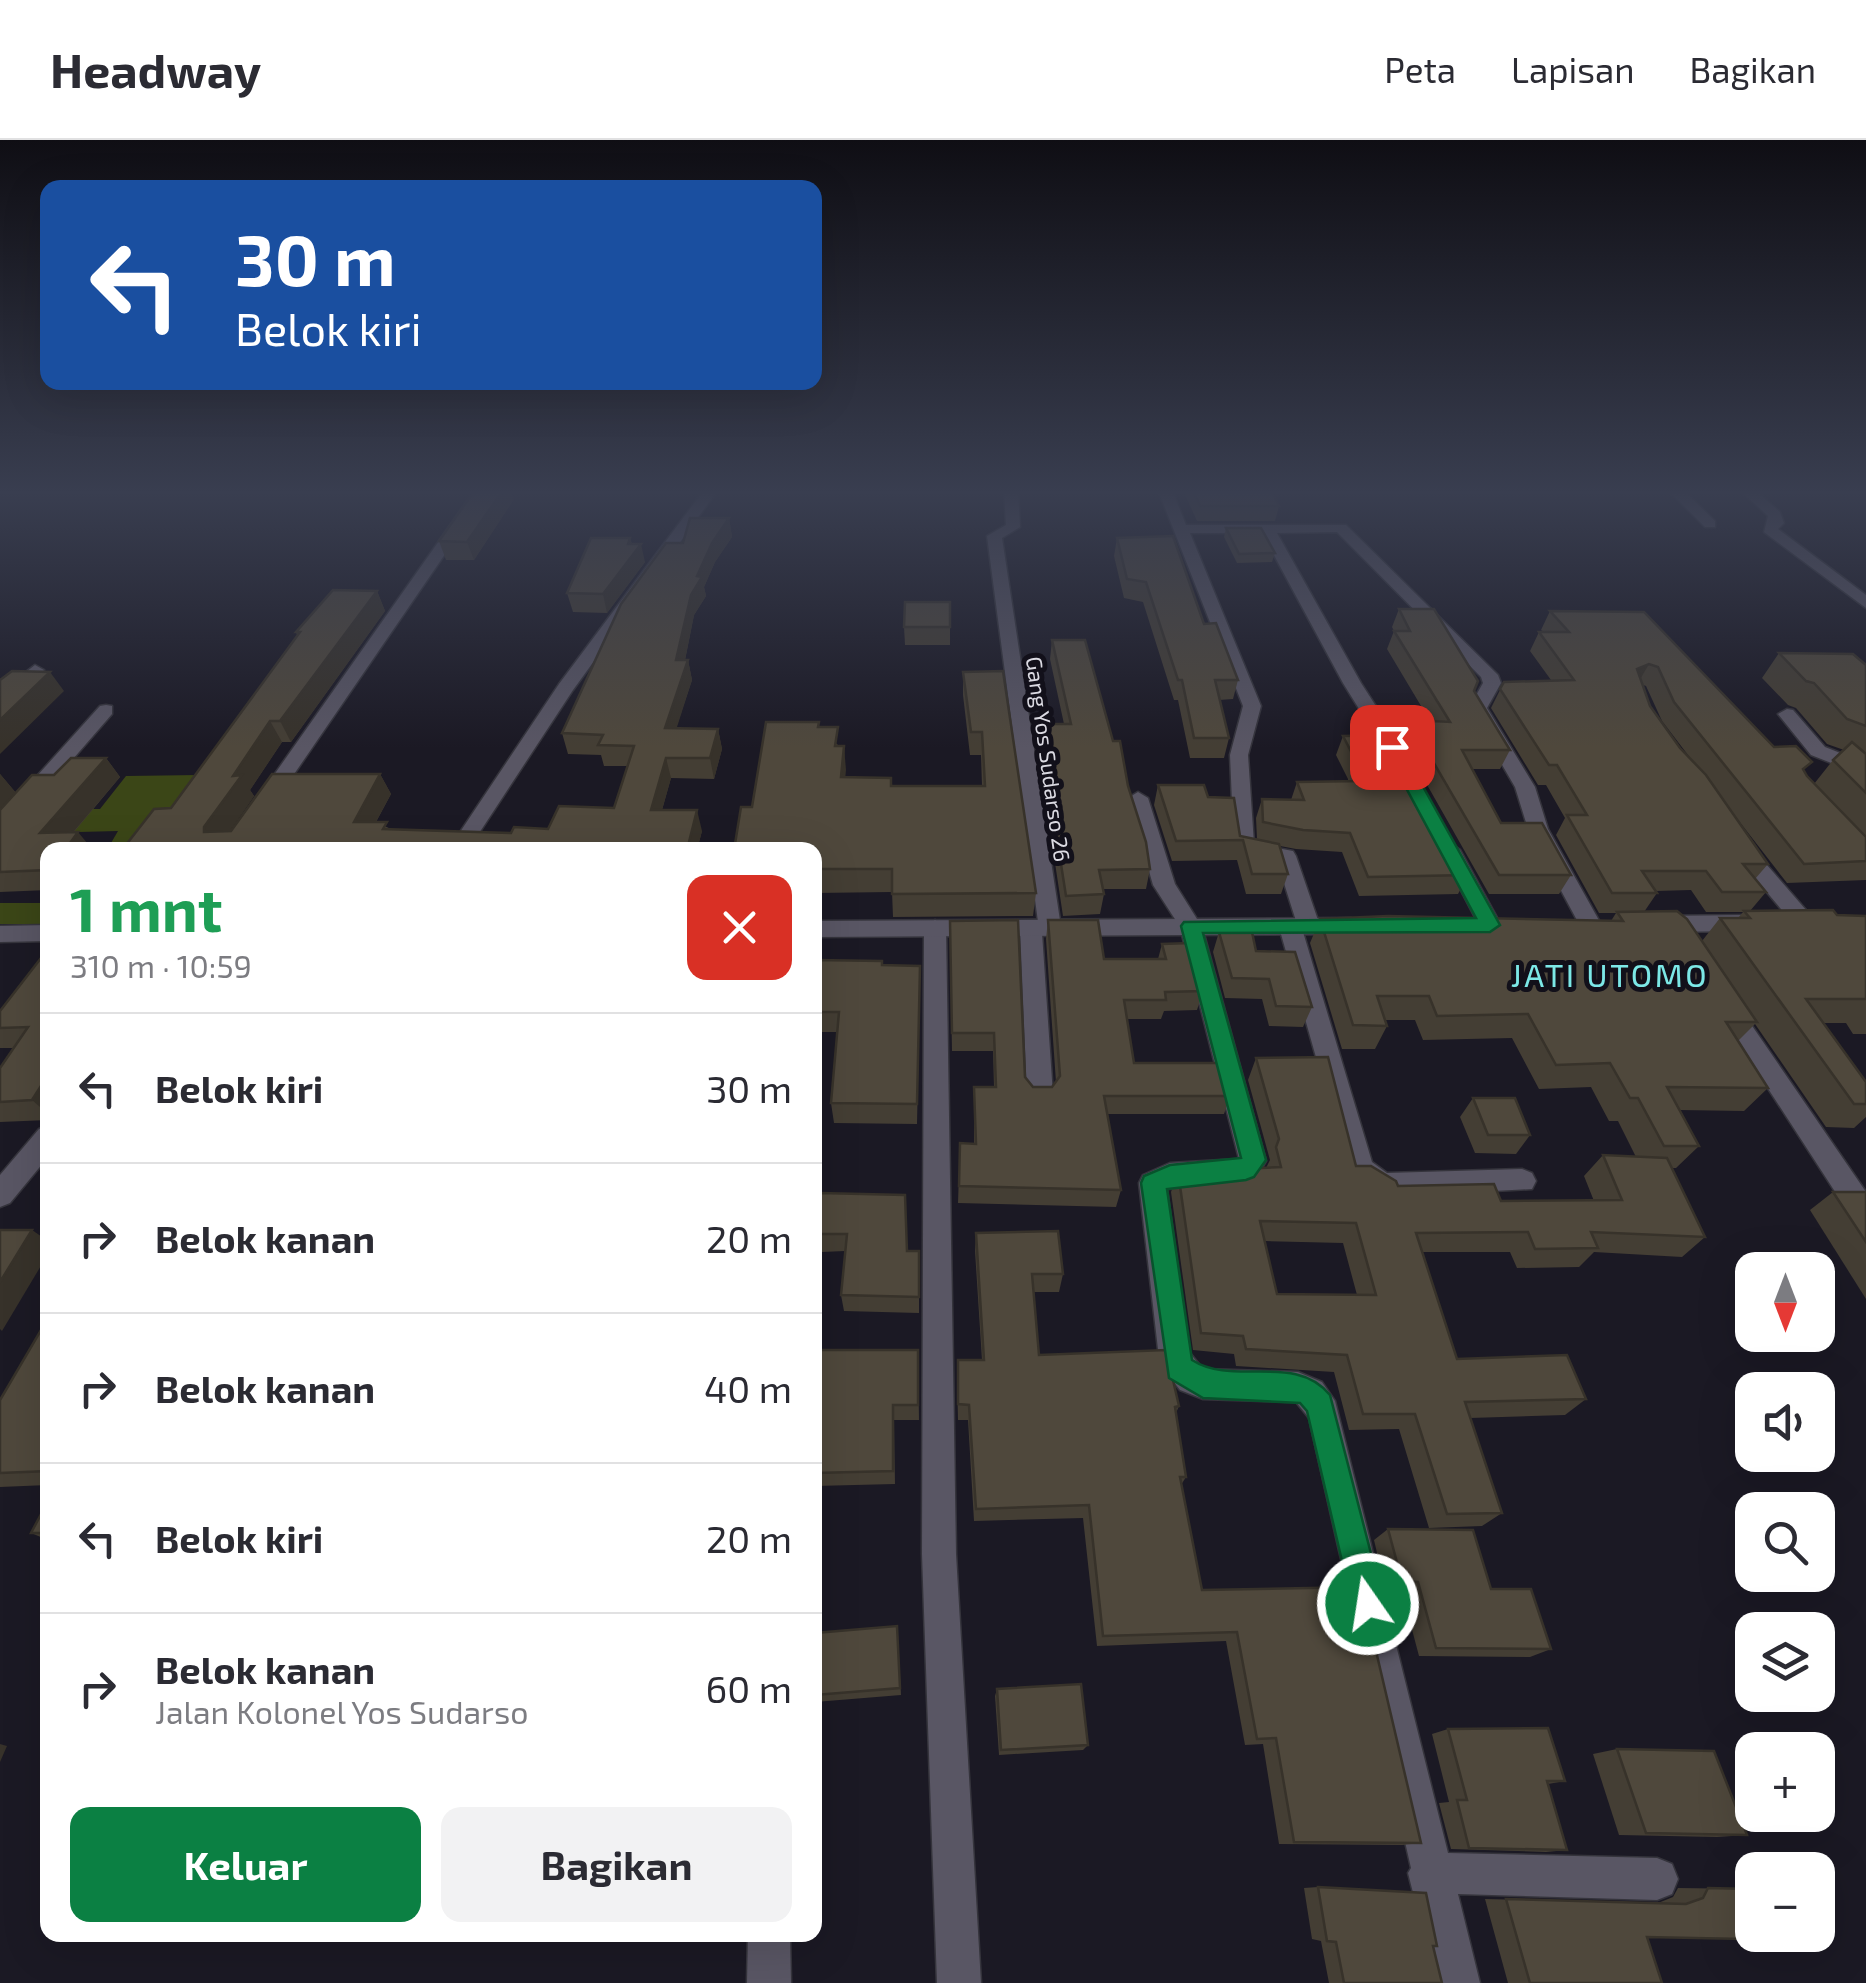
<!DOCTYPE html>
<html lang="id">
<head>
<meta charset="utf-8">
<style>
  body { margin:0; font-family:"Exo 2",sans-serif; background:#f2f2f3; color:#2b2b33; height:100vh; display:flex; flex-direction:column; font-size:38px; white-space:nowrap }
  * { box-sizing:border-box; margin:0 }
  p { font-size:32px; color:#7c7c81 }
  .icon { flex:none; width:55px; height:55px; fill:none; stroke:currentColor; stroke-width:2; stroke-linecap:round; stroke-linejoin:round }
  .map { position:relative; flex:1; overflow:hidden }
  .side { position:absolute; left:40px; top:702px; width:782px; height:1100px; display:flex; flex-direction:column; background:#fff; border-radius:20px; box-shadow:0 10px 40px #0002 }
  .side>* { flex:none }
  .top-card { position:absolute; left:40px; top:40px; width:782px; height:210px; border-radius:20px; box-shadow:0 10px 40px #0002; background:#1a4fa0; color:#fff; overflow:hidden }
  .needle { width:65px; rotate:180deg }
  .buttons { position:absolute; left:1735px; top:1112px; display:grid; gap:20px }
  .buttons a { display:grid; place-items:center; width:100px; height:100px; border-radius:20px; background:#fff; box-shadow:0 10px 40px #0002; font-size:50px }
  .pin { position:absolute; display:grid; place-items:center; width:85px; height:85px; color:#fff; margin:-42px; border-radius:20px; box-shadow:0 5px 15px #0006 }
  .me { position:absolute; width:110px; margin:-55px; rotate:347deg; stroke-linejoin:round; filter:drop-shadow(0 0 8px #0008) }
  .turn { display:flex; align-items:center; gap:35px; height:210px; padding:0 30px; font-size:45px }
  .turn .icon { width:130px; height:130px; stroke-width:2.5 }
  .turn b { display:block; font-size:70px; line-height:85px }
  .round { display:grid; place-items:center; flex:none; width:105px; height:105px; border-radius:20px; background:#f2f2f3 }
  .headline { display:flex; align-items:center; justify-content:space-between; height:170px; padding:0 30px }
  h1 { font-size:60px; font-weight:700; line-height:75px; color:#1e9e55 }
  .action { display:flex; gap:20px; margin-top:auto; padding:20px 30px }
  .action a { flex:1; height:115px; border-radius:20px; background:#0b8043; color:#fff; font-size:40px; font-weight:700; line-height:115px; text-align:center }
  .action a+a { background:#f2f2f3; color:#2b2b33 }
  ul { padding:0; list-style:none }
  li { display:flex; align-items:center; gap:30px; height:150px; padding:0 30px; border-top:2px solid #e1e1e2 }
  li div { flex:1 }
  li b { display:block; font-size:38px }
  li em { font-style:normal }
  header { display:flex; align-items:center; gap:60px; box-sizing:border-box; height:140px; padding:0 50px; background:#fff; border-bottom:2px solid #e1e1e2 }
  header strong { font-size:48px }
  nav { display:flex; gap:55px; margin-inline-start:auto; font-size:35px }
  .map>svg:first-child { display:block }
</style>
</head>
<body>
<header>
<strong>Headway</strong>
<nav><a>Peta</a><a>Lapisan</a><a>Bagikan</a></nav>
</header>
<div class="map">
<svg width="1866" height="1843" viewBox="0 0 1866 1843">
  <rect width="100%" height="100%" fill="#1b1924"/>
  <!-- green -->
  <g fill="#3b4617">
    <path d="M199,635L142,710H107L118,691L79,692L64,710H48L24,731L72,669H100L126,636Z"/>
    <path d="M0,763H45L40,772H47V784H0Z"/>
  </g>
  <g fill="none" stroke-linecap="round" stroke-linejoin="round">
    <!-- minor casing -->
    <g stroke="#35343c" stroke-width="3">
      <g id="minor">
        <path d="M475,350H489L242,710H221Z"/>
        <path d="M704,350H718L573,550L468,710H448L559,544Z"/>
        <path d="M1004,350H1018L1020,387L1002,398L1061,787L1058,792L1042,793L1053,955L1049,962H1031L1027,955L1020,788L1023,783L1038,782L987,396L1006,385Z"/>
        <path d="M1158,350H1172L1186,385H1346L1498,535L1501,543L1487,568L1535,647L1548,689L1601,784L1598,789L1590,792L1579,784L1528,689L1515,647L1469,568L1483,543L1481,537L1337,392L1277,393L1361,543L1412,622L1409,626L1402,628L1392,622L1343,543L1262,393H1190L1261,566L1248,615L1254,704L1293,711L1296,716L1320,786L1317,791L1303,792L1372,1022L1387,1033L1522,1029L1532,1033L1536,1041L1532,1049L1382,1057L1350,1037L1279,787L1282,782L1296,781L1277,721L1237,714L1234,709L1230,615L1243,566Z"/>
        <path d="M1668,350H1683L1715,381V387H1705Z"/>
        <path d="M1740,350H1755L1780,372L1784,383L1778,389L1866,455V468L1764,392L1768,376Z"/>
        <path d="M35,525L44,530L41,534L0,566V552Z"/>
        <path d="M106,565L112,566V574L7,695L0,696V677L100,566Z"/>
        <path d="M1787,569L1793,570L1825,607L1853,618L1866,631V648L1859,646L1839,626L1811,615L1778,574Z"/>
        <path d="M1138,652L1148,658L1175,744L1202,787L1266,1021L1256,1038L1246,1041L1167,1049L1189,1212L1203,1229L1298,1232L1322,1242L1335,1261L1448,1713L1657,1718L1672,1724L1678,1739L1672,1754L1657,1760L1458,1754L1480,1843H1436L1408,1733L1411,1728L1309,1278L1296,1262L1203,1259L1180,1250L1163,1228L1159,1218L1139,1043L1143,1035L1170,1023L1239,1019L1180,787L1153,745L1128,658Z"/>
        <path d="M1740,700L1747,702L1813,778L1816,783L1813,788H1797L1733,712L1730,707Z"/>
        <path d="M1450,703L1460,710L1501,785L1498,790L1490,793L1479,785L1440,710Z"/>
        <path d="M935,780L946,788L956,1414L981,1843H937L922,1414L924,788Z"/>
        <path d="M1727,858L1735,861L1866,1052V1087L1856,1084L1719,873L1715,867Z"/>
        <path d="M48,986V1017L10,1063L0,1067V1035L39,989Z"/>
        <path d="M748,1795H790L791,1843H747Z"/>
      </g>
    </g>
    <!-- tertiary casing -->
    <g stroke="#35343c" stroke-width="3">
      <g id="tertiary">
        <path d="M1751,775L1762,783L1751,791L1656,792L1645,784L1656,776Z"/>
        <path d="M1351,778L1362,786L1351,794L815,797V781Z"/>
        <path d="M48,785V801L0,802V786Z"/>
      </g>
    </g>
    <!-- minor -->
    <use href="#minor" fill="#595664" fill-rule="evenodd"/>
    <!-- tertiary -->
    <use href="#tertiary" fill="#595664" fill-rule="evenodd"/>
  </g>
  <!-- wall -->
  <g fill="#443e34" fill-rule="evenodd">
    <path d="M1183,350H1271L1279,366L1275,381H1197Z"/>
    <path d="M514,359L474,420H446L439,401Z"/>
    <path d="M729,378L732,397L715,422L704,447L706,456L694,475L685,520H688L692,540L676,588L718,589L722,609L714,639L671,638L662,670L702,691L697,710H122L171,668L297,495L296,492L377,451L385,471L291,602H282L250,650L254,656L230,691L380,634L391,654L376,682L391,689L511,693L548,689L614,668L628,626H604L601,615L568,614L562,593L683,403Z"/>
    <path d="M1226,388L1275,413L1272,422L1237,423L1224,397Z"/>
    <path d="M630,398L632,404L645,422L607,473L573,472L567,453Z"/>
    <path d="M1117,398L1204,484L1238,540L1233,559L1219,560L1229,598L1224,618H1190L1178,560H1174L1143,462L1124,458L1114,416Z"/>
    <path d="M950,462V505H905L904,487Z"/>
    <path d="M1399,469L1474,551L1510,610L1500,629H1472L1501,683L1571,735L1559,754H1489L1409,613L1404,600L1412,580L1430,581L1387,509L1394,491L1392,487Z"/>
    <path d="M1550,471L1644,472L1774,607L1804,631L1814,644L1833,620L1844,610L1827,604L1796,568L1788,565L1762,538L1779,513L1866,525V740L1787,743L1728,667L1768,724L1755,739L1766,752L1750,771L1866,776V894H1853L1846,883H1824L1866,942V977L1854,988L1826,987L1755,884L1738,901L1768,948L1744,971L1679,970L1699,1006L1676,1028H1672L1705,1097L1682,1117L1594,1112L1579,1127L1517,1128L1510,1112H1422L1457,1219L1586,1259L1565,1275L1470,1278L1502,1373L1482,1386L1429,1388L1399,1289L1349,1290L1334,1232L1236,1226L1234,1214L1193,1210L1171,1052L1178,1032L1266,1028L1270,1020L1248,940L1256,918L1356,1026L1398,1046L1501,1061H1594L1584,1036L1603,1015L1636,1017L1618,981H1609L1591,947L1539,949L1512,898L1423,900L1415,880H1385L1387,886L1375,909H1342L1310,803L1320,779L1611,781L1616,773H1599L1556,695L1565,678L1546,645H1538L1491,568L1504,542L1551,540L1530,511L1539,492H1544L1541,490ZM1643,545L1646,546L1662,581L1694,623L1680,608L1650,566ZM1691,750L1706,772H1743L1738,778H1720L1702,801L1644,772L1657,753L1656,751ZM1265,1101L1343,1103L1357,1155L1277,1154Z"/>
    <path d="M1052,500L1113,601L1128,646L1150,729L1146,749H1103L1104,754L1100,774L1063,776L1037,603L1039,584H1064L1050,519Z"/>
    <path d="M963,532L1036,753L1033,776L893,777L892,752L815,753V710L752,667L819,587L839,606H844L845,637L892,646H982L981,615H970L963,555Z"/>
    <path d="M1343,596L1468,735L1458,754L1359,756L1342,712L1296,709L1280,706L1288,734L1281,754H1246L1237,720L1172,721L1154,665L1158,645L1208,657L1240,696L1257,699L1256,678L1262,659L1291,660L1297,642L1348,641V639L1336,615Z"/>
    <path d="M106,618L120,637L74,692L48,710V750L0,752V634L16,653L54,635Z"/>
    <path d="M1048,780L1104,819H1158L1162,804L1203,851L1197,870L1164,871L1161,879H1127L1134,923L1230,956L1224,974H1107L1121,1050L1116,1067L958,1063L960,1003L974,1004V947H994L993,911H952L950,800L1025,937L1033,947H1052L1056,942L1046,799Z"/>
    <path d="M1219,792L1256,811L1312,867L1303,887L1269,886L1262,859L1225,858L1213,812Z"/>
    <path d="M48,809V980L0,982V928L14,908H0V871Z"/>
    <path d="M815,820L883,825L920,847L917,984L834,983L831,963L837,892H815Z"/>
    <path d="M1473,958L1530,995L1516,1014L1475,1013L1460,977Z"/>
    <path d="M1833,1052H1866V1159L1810,1070Z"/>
    <path d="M820,1053L907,1111H919V1173L844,1171L841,1155L845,1111L822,1112L818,1094Z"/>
    <path d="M976,1093L1063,1134L1059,1152H1034L1039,1215L1179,1266L1176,1273L1186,1337L1181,1345L1202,1450L1421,1703L1402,1705L1279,1704L1263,1604L1245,1605L1226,1501L1097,1506L1083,1378L974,1381L968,1280H958L957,1237L958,1220H982L975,1111Z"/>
    <path d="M48,1178V1345L0,1347V1259Z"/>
    <path d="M918,1210L919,1280H894L895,1344L815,1346V1223Z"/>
    <path d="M48,1361V1400L31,1393Z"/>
    <path d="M1388,1389L1491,1449L1551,1509L1530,1517L1419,1516L1402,1452L1386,1451L1374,1400Z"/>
    <path d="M815,1493L898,1495L901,1555L815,1562Z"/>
    <path d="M997,1549L1088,1605L1083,1610L999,1615L995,1556Z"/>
    <path d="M1448,1589L1565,1641L1548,1644L1567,1710L1546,1712L1451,1709L1439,1663L1449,1662L1432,1594Z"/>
    <path d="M1617,1609L1747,1695L1717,1697L1619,1695L1593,1614Z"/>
    <path d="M1318,1747L1433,1806L1442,1843H1329L1321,1801L1312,1799L1304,1748Z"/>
    <path d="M1678,1748L1752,1749L1647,1797L1662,1843H1508L1485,1759L1658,1763L1673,1757Z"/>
  </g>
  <!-- shaded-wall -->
  <g fill="#37322a">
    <path d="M503,350H511L514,359L474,420L467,402Z"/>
    <path d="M729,378L732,397L715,422L704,447L706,456L694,475L681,540L676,520L691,455L697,436L712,403Z"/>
    <path d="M630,398L634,413L641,404L645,422L607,473L603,454Z"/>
    <path d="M377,451L385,471L291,602L280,581Z"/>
    <path d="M688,520L692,540L670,609L665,588Z"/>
    <path d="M1649,524L1638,543L1637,529Z"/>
    <path d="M50,532L64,551L0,614V580Z"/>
    <path d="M270,581L282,602L250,650L254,656L218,708L204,692V687L233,636Z"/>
    <path d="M718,589L722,609L714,639L710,618Z"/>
    <path d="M844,606L846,630L843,661L841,637Z"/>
    <path d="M106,618L120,637L58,710L40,693Z"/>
    <path d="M666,618L671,638L656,691L651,670Z"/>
    <path d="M0,634L16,653L0,673Z"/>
    <path d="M380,634L391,654L365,702L354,682Z"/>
    <path d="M697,670L702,691L697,710H687Z"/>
    <path d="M78,692L93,710H65Z"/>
    <path d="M48,935V974L32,960Z"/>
    <path d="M32,1090L48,1101V1114L2,1191L0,1189V1142Z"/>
    <path d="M0,1604L7,1606L0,1622Z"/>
  </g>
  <!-- building -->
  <g fill="#4f483c" stroke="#37322a" stroke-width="2.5" fill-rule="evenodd">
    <path d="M475,350H503L467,402L439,401Z"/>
    <path d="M1193,350H1271L1279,366H1200Z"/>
    <path d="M690,378H729L712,403L697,436L702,437L691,455L676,520H688L665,588L718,589L710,618H666L651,670H697L687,710H122L154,669L171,668L300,492H296L333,450L377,451L280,581H270L233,636L242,635L204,687V692L231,691L272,634H380L354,682H387L383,689L511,693L514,687L548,689L559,666L614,668L634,606L598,605L603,595L562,593L621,464L666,403H683Z"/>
    <path d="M1226,388H1261L1275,413L1239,414Z"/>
    <path d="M1173,396L1204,484L1216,483L1238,540H1215L1229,598H1194L1182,540H1178L1146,442L1127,439L1117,398Z"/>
    <path d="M591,398H630L628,404H641L603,454L567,453Z"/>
    <path d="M905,462H950V487H904Z"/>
    <path d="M1399,469H1434L1478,541L1474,551L1510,610H1462L1501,683H1542L1571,735H1499L1417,594L1412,580L1450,582L1394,491H1410Z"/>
    <path d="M1550,471L1644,472L1774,607L1796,606L1812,622L1803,629L1807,636L1866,697V721L1804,724L1674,562L1658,527L1649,524L1637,529L1650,566L1680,608L1706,635L1768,724H1743L1766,752H1722L1706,731H1642L1657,753H1612L1567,675H1587L1557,625H1549L1500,549L1504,542L1574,540L1539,492H1569Z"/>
    <path d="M1052,500H1085L1113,601H1120L1128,646L1146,702L1150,729L1099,730L1104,754L1066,756L1039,584H1071Z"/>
    <path d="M1779,513L1853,514L1866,525V586L1847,579L1814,543L1806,541Z"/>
    <path d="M12,531L50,532L0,580V540Z"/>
    <path d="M1003,531L1036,753L892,754V729H815V710H734L741,667H752L766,582H819L818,587H838L835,606H844L841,637L891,638V646H985L982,592H971L963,532Z"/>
    <path d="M1389,595L1468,735L1368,737L1350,693L1303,690L1263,682L1262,659L1304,660L1297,642L1361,641L1354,625H1358L1343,596Z"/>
    <path d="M1852,602L1866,614V653L1833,620Z"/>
    <path d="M71,618H106L40,693L78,692L65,710H48V730L0,732V670L32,635H54Z"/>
    <path d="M1158,645H1204L1208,657L1234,658L1240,696L1279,704L1288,734H1252L1243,700L1176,701Z"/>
    <path d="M1833,770L1837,775L1866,776V859H1806L1866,942V964H1854L1720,778H1750L1744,771Z"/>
    <path d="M1677,771L1687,779L1757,882H1726L1768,948L1667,947L1699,1006H1664L1638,958H1630L1610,923L1556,925L1528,874L1437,876L1429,856H1377L1387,886L1353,885L1320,779L1388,776L1623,781L1617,772Z"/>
    <path d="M1018,780L1025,937L1033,947H1052L1060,936L1048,780H1098L1104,819H1166L1162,804L1190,803L1203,851L1165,852L1166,860H1124L1134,923H1222L1230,956H1104L1121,1050L959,1046L960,1003L976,1004L974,947H996L994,893H952L950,781Z"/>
    <path d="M1219,792H1252L1256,811L1295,812L1312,867L1276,866L1269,839L1232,838Z"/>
    <path d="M48,809V935L32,960L0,962V928L28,887L0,888V871Z"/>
    <path d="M815,820L882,821V825L920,826L917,964L831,963L839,872H815Z"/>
    <path d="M1328,917L1356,1026H1371L1396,1041L1398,1046L1494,1044L1501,1061L1622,1060L1603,1015L1667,1018L1705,1097L1591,1092L1598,1108L1535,1109L1528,1092L1416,1093L1457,1219L1567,1215L1586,1259L1465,1262L1502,1373L1447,1374L1415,1274H1363L1347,1215L1246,1209L1243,1196L1201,1193L1178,1032L1281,1027L1276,1007L1279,999L1256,918ZM1260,1081L1356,1083L1376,1155L1277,1154Z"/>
    <path d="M1473,958H1515L1530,995H1488Z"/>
    <path d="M1833,1052H1866V1102Z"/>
    <path d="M820,1053L905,1055L907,1111H919V1157L841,1155L847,1094H818Z"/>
    <path d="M0,1090H32L0,1142Z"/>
    <path d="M1058,1091L1063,1134H1032L1039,1215L1166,1210L1179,1266L1175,1267L1186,1337H1180L1202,1450L1361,1447L1421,1703L1294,1702L1276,1598L1257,1599L1237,1492L1103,1496L1089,1365L976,1369L969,1265L958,1264V1220H984L976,1093Z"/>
    <path d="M48,1178V1331L0,1333V1260Z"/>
    <path d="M816,1210H918V1265H893V1331L815,1333Z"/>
    <path d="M48,1361V1393H31Z"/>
    <path d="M1388,1389L1473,1390L1491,1449H1531L1551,1509L1436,1508L1418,1442L1402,1441Z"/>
    <path d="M897,1486L900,1548L815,1555V1493Z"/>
    <path d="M1081,1544L1088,1605L1001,1610L997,1549Z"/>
    <path d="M1548,1588L1565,1641H1547L1567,1710L1469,1708L1457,1660H1467L1448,1589Z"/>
    <path d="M1617,1609L1714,1611L1747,1695L1646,1693Z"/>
    <path d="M1318,1747L1426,1753L1437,1806H1433L1442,1843H1344L1336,1802L1327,1801Z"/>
    <path d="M1708,1748L1752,1749V1795H1784L1786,1800L1647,1797L1662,1843H1530L1506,1759L1686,1764L1703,1758Z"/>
  </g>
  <!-- sky -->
  <linearGradient id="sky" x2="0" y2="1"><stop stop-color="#0f0e14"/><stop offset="0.58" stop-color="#393e50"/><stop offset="1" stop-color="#393e50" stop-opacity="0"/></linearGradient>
  <rect width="1866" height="608" fill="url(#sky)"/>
  <!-- route -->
  <path fill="#0b8043" stroke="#07532c" stroke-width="2.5" d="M1392,602L1401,607L1500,785L1490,792L1203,793L1266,1020L1254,1037L1246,1040L1167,1049L1192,1220C1234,1247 1295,1212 1330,1255L1384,1464L1379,1475L1368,1480L1357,1475L1352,1464L1307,1271L1300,1263L1203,1258L1169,1238L1141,1043L1144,1036L1170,1025L1241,1018L1181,786L1184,782L1476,778L1384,607Z"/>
  <g text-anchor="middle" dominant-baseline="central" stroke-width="10" stroke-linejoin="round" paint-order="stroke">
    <!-- far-street labels -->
    <g font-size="22" fill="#dbdae2" stroke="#12101a">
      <text transform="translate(1049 619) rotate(82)">Gang Yos Sudarso 26</text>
    </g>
    <!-- quarter labels -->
    <g font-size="32" letter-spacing="2.5" fill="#7ce8e7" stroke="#12101a">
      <text x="1610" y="834">JATI UTOMO</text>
    </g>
  </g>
</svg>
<div class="buttons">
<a><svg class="needle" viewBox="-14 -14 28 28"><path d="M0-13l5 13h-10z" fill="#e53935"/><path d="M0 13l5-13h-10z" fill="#7c7c81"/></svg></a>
<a><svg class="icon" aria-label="sound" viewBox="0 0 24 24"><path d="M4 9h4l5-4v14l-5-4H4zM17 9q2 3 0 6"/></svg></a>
<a><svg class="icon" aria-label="search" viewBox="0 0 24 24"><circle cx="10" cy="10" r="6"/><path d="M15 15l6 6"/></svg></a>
<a><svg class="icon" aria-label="layers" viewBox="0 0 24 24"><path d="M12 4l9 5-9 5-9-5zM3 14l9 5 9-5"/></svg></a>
<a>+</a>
<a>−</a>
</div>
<div class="pin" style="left:1392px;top:607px;background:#d93025"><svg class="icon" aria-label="arrive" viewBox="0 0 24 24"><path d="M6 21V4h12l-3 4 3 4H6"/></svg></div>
<svg class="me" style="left:1368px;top:1464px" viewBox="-20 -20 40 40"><circle r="17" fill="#0b8043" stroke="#fff" stroke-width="3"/><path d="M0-11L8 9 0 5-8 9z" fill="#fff"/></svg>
<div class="top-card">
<div class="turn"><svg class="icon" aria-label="left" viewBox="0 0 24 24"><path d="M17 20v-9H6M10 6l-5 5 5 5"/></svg><div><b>30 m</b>Belok kiri</div></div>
</div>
<section class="side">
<div class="headline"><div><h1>1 mnt</h1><p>310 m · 10:59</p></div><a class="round" style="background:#d93025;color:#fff"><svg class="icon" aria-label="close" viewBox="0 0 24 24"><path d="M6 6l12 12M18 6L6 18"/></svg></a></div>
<ul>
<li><svg class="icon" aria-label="left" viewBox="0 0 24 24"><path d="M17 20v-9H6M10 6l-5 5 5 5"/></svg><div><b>Belok kiri</b></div><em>30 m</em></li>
<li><svg class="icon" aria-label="right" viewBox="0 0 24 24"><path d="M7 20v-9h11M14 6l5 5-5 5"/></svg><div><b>Belok kanan</b></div><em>20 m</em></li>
<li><svg class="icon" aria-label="right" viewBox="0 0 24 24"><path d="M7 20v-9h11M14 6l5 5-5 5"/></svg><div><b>Belok kanan</b></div><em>40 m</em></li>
<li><svg class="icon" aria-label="left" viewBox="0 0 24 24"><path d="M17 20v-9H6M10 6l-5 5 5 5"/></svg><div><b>Belok kiri</b></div><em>20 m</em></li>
<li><svg class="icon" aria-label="right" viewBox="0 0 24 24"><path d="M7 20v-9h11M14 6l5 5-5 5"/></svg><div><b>Belok kanan</b><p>Jalan Kolonel Yos Sudarso</p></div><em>60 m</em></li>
</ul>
<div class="action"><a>Keluar</a><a>Bagikan</a></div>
</section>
</div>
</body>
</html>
